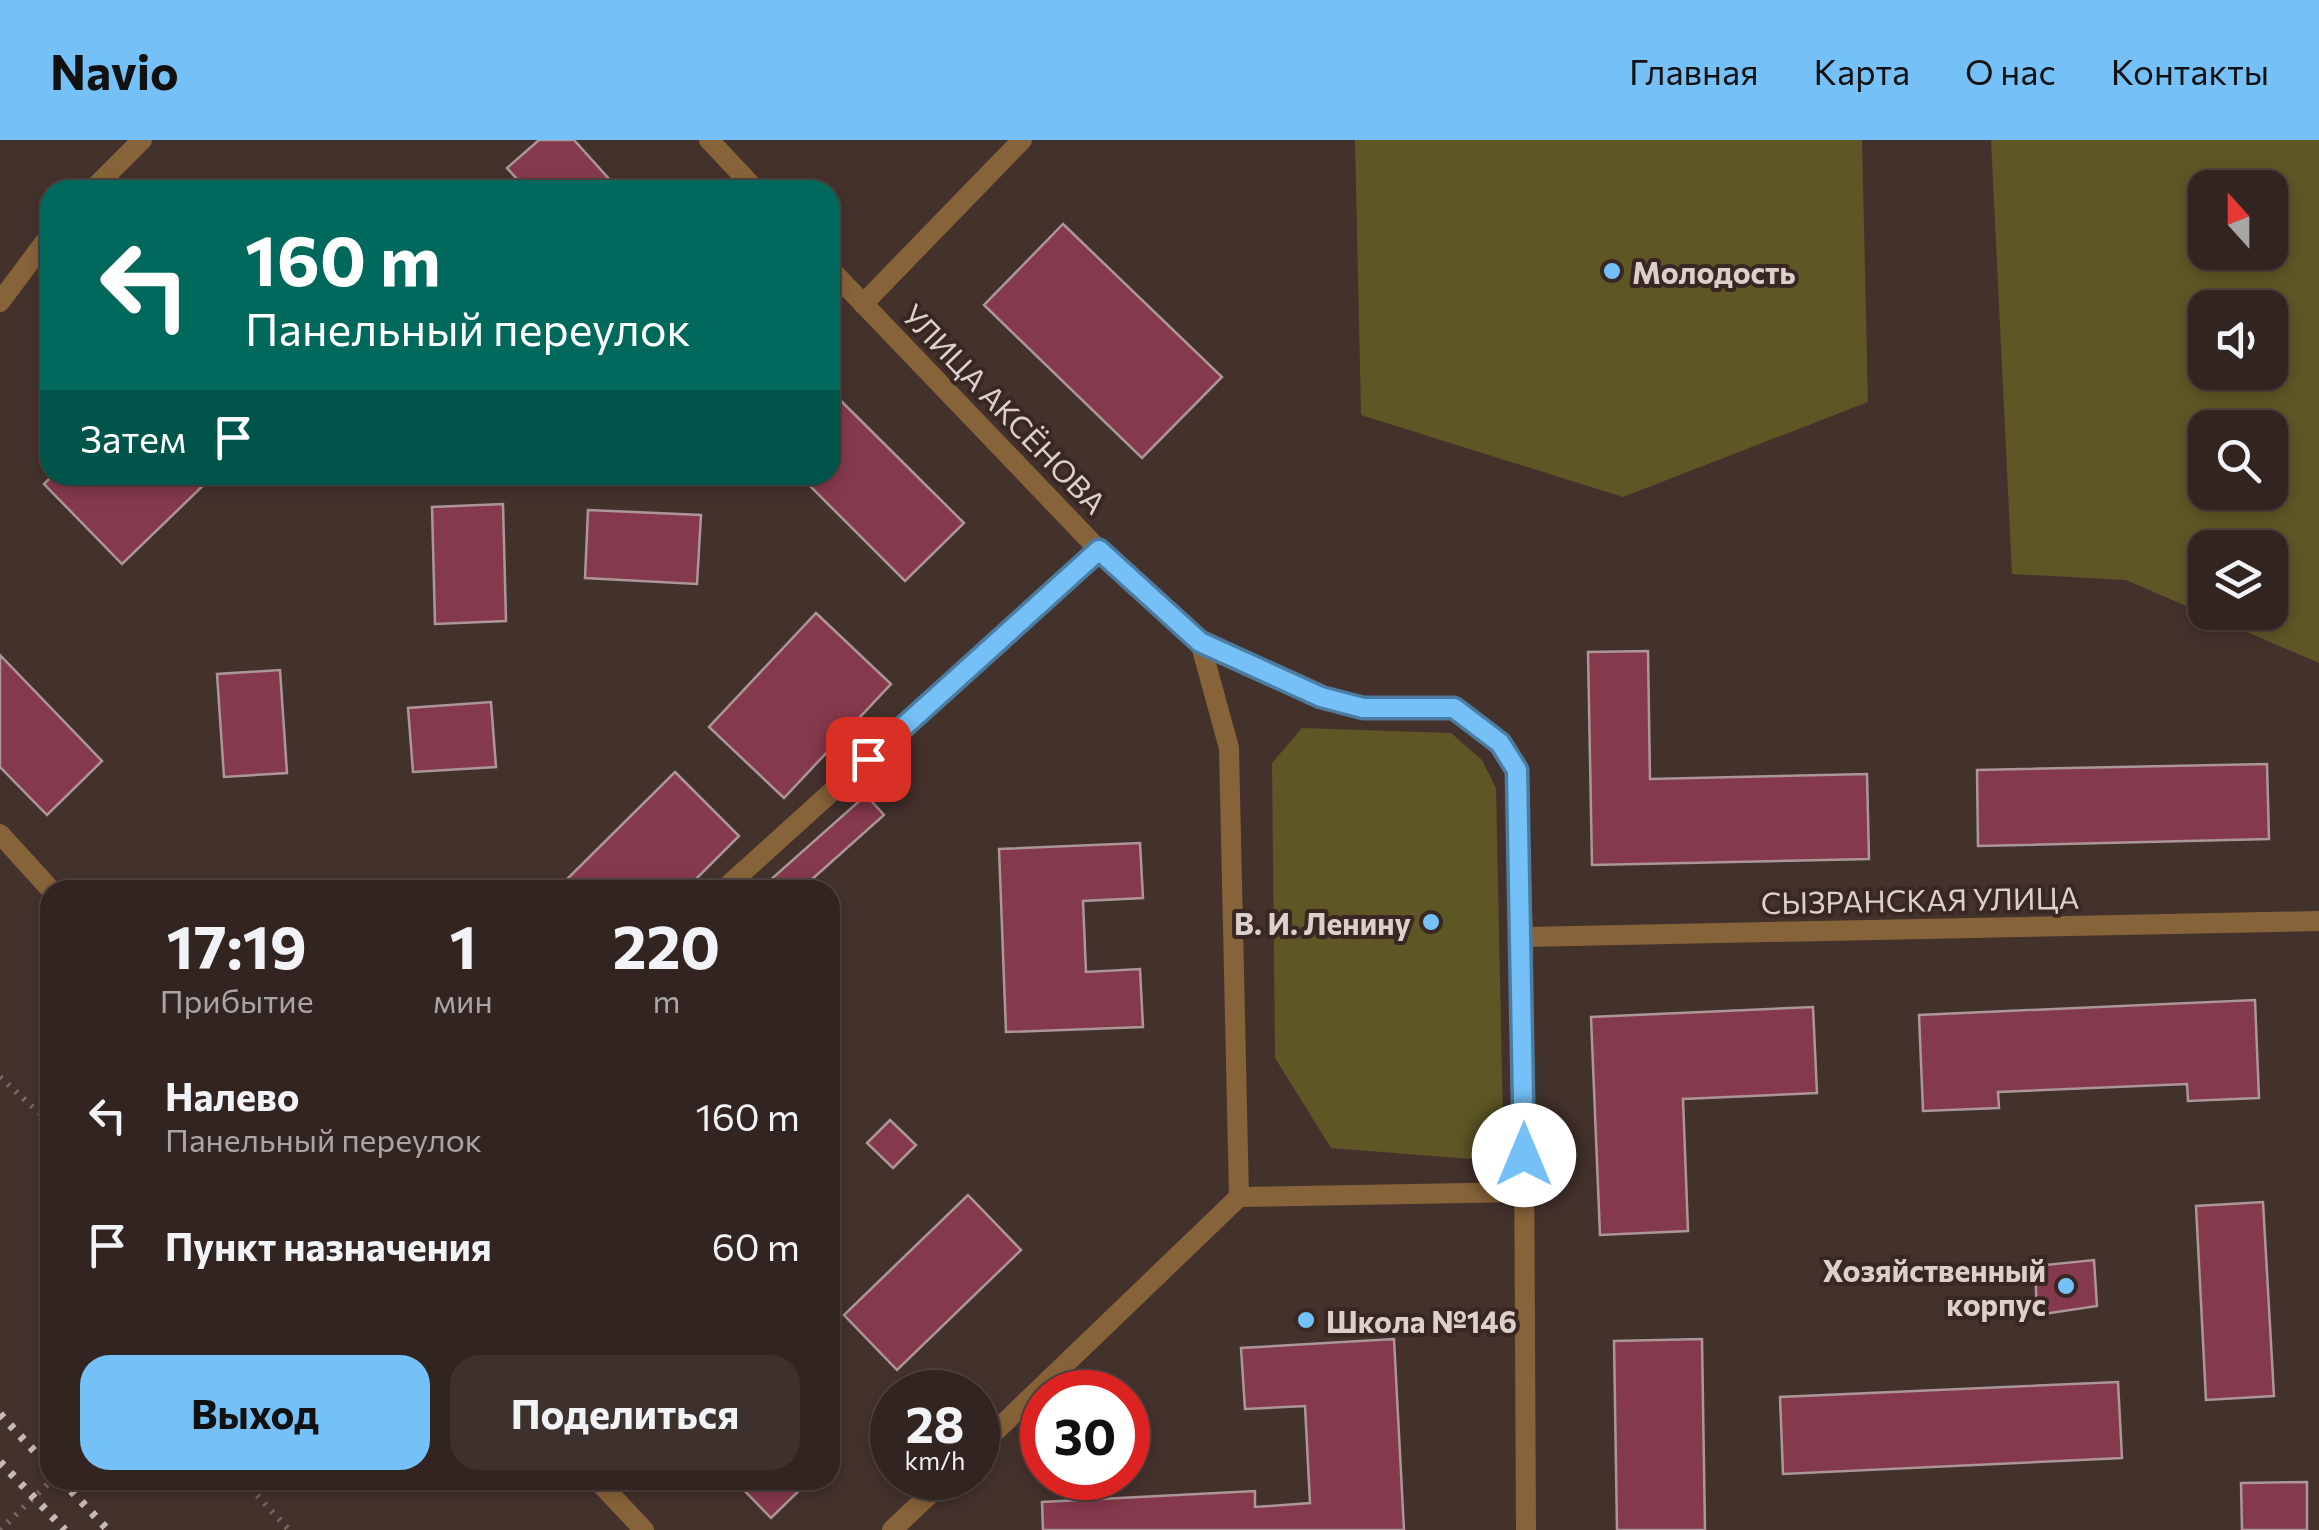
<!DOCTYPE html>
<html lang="ru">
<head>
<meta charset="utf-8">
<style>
  body { margin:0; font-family:Commissioner,sans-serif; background:#3d312e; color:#f1f3f6; height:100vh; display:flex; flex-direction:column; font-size:38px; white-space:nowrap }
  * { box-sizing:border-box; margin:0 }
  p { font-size:32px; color:#a8a5a5 }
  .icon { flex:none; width:55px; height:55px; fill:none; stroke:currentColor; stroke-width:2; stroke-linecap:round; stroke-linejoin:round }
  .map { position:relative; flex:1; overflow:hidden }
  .drawer { position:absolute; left:40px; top:740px; width:800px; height:610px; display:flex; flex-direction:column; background:#322521; border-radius:30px; box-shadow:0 5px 15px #0003,0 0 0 2px #4d423f }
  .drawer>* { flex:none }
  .guide { position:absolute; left:40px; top:40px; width:800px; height:305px; border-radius:30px; box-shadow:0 5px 15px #0003,0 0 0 2px #4d423f; background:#00695c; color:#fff; overflow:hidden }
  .needle { width:65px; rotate:339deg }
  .tools { position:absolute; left:2188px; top:30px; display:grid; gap:20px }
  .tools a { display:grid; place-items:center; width:100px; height:100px; border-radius:20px; background:#322521; box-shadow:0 5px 15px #0003,0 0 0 2px #4d423f; font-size:50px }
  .speed { position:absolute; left:870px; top:1230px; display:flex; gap:20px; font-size:50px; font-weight:700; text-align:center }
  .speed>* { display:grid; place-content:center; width:130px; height:130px; border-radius:50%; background:#322521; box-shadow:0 5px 15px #0003,0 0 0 2px #4d423f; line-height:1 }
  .speed small { font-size:25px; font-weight:400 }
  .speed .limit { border:15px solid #d22; background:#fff; color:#111 }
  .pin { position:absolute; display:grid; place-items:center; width:85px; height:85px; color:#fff; margin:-42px; border-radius:20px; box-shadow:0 5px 15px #0006 }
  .me { position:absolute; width:110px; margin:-55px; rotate:0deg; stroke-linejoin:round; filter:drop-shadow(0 0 8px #0008) }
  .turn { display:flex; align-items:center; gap:35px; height:210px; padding:0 40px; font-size:45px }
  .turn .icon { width:130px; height:130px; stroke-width:2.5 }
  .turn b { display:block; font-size:70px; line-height:85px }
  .then { display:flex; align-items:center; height:95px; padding:0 40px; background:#0003; gap:20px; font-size:38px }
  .eta { display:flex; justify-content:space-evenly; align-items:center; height:170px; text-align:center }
  .eta b { font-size:60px; font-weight:700; line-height:70px }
  .button { display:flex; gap:20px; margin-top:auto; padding:20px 40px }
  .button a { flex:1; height:115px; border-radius:30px; background:#75c0f6; color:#111; font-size:40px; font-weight:700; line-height:115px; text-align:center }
  .button a+a { background:#3d312e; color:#f1f3f6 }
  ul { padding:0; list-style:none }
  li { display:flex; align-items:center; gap:30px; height:130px; padding:0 40px }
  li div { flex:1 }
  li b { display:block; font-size:38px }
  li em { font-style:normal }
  header { display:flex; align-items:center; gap:60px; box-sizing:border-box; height:140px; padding:0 50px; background:#75c0f6; color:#111 }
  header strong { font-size:48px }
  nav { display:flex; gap:55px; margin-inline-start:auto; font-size:35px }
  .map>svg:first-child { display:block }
</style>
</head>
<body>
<header>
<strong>Navio</strong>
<nav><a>Главная</a><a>Карта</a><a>О нас</a><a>Контакты</a></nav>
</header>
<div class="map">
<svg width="2319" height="1390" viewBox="0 0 2319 1390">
  <rect width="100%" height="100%" fill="#43312c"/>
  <!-- green -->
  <g fill="#5e5625" fill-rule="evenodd">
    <path d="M1355,0H1862L1868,262L1623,357L1361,275Z"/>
    <path d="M1991,0H2319V523L2126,440L2012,434ZM2205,48H2270V112H2205ZM2205,168H2270V232H2205ZM2205,288H2270V352H2205ZM2205,408H2270V472H2205Z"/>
    <path d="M1302,588L1451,593L1482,620L1496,648L1503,982L1471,1019L1331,1008L1275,918L1272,623Z"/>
  </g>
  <!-- building -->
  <g fill="#85394c" stroke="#ac969a" stroke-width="2.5">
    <path d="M539,0H574L619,50H527L507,28Z"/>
    <path d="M1063,84L1222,237L1142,318L984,165Z"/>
    <path d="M830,250L964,383L905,441L799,335H830Z"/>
    <path d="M53,335H214L122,424L44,344Z"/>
    <path d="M503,364L506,481L435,484L432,367Z"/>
    <path d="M588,370L701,375L697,444L585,438Z"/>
    <path d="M816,473L891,544L784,658L709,587Z"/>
    <path d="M1648,511L1650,639L1867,634L1869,719L1592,725L1588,512Z"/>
    <path d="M0,515L102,621L47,675L0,627Z"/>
    <path d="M280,530L287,633L224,637L217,534Z"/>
    <path d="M491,562L496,627L413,632L408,568Z"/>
    <path d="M2267,624L2269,699L1978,706L1977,630Z"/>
    <path d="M675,632L739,696L685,750H556Z"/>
    <path d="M866,655L884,675L800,750H759Z"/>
    <path d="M1140,703L1143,758L1083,761L1086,832L1140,829L1143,887L1006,892L999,709Z"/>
    <path d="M2255,860L2259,958L2188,961L2187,944L1998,952L1999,968L1923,971L1919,875Z"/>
    <path d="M1813,867L1817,953L1683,959L1688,1091L1600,1095L1591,877Z"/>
    <path d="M890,980L916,1005L893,1028L867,1003Z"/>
    <path d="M968,1055L1021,1110L897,1230L844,1175Z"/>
    <path d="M2263,1062L2274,1256L2206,1260L2196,1066Z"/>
    <path d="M2094,1120L2097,1166L2037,1175L2035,1126Z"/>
    <path d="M1394,1199L1404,1390H1043L1042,1362L1255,1351V1367L1310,1363L1305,1266L1245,1269L1241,1208Z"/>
    <path d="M1702,1199L1705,1390H1617L1614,1201Z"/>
    <path d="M2118,1242L2122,1318L1783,1334L1780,1257Z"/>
    <path d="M734,1340H810L771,1378Z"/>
    <path d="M2307,1342V1390H2242L2241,1343Z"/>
  </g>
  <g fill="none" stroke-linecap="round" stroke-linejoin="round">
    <!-- path -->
    <g stroke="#776763" stroke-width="6" stroke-dasharray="2.5 8" stroke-linecap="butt">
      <path d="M0,937L50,983"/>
      <path d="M243,1340L289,1390"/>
      <path d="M0,1390L52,1340"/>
    </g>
    <!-- service -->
    <path stroke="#876339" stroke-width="20" d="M863,164L1022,0"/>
    <!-- minor -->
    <g stroke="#876339" stroke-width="20">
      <path d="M709,0L756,50"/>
      <path d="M92,50L142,0"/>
      <path d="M830,129L1099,410L1200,502L1321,557L1363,568H1454L1500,603L1517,630L1523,797L1526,1390"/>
      <path d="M0,162L50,95"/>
      <path d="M1200,502L1229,608L1239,1057L1524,1052"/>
      <path d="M0,694L51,750"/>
      <path d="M723,750L1099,410"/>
      <path d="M1523,797L2319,781"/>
      <path d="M978,1308L1239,1057"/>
      <path d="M597,1340L644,1390"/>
      <path d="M892,1390L947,1338"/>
    </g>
    <!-- rail -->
    <g stroke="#c6bab6" stroke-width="8" stroke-dasharray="5 10" stroke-linecap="butt">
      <path d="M0,1274L50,1328"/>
      <path d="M0,1322L65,1390"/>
      <path d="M61,1340L108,1390"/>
    </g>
  </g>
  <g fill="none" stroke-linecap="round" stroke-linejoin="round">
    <!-- route casing -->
    <g stroke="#4c7da0" stroke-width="25">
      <path id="route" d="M868,619L1099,410L1200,502L1321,557L1363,568H1454L1500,603L1517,630L1524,1015"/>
    </g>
    <!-- route -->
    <use href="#route" stroke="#75c0f6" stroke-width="18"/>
  </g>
  <!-- markers -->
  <g fill="#75c0f6" stroke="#382722" stroke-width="4">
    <circle cx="1612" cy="131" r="10"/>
    <circle cx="1431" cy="782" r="10"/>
    <circle cx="2066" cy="1146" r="10"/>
    <circle cx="1306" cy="1180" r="10"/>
  </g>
  <g text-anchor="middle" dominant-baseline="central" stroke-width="8" stroke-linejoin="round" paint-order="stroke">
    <!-- poi labels -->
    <g font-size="30" font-weight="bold" fill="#dbd0cc" stroke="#382722" text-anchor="start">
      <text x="1632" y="131">Молодость</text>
      <text x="1411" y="782" text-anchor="end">В. И. Ленину</text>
      <text x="2046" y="1129" text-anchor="end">Хозяйственный<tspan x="2046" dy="34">корпус</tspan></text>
      <text x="1326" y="1180">Школа №146</text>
    </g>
    <!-- street labels -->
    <g font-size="30" fill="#dbd0cc" stroke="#382722">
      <text transform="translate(1005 268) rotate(46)">УЛИЦА АКСЁНОВА</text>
      <text transform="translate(1920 759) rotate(-1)">СЫЗРАНСКАЯ УЛИЦА</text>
    </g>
  </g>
</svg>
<div class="tools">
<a><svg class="needle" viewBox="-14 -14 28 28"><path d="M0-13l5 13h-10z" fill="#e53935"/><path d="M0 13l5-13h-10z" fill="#a8a5a5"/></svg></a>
<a><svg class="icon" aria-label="sound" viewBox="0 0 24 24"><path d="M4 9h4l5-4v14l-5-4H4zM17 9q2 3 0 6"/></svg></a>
<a><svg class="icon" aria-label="search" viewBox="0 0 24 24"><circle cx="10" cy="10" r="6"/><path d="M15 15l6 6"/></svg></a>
<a><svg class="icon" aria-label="layers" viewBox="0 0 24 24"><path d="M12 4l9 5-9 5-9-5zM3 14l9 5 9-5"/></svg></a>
</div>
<div class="speed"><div>28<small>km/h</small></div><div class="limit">30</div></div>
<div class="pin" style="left:868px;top:619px;background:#d93025"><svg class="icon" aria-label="arrive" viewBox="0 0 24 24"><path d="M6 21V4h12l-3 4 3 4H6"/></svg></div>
<svg class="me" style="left:1524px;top:1015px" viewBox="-20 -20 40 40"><circle r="19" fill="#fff"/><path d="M0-13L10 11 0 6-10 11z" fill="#75c0f6"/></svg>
<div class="guide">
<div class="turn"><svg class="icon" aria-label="left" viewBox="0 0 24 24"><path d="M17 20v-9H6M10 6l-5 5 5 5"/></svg><div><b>160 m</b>Панельный переулок</div></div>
<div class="then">Затем<svg class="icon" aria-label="arrive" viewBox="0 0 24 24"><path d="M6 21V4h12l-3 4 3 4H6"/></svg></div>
</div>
<section class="drawer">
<div class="eta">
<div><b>17:19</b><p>Прибытие</p></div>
<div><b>1</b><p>мин</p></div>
<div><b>220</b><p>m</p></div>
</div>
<ul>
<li><svg class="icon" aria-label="left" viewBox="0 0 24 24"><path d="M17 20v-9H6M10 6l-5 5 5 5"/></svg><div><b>Налево</b><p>Панельный переулок</p></div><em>160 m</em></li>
<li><svg class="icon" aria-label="arrive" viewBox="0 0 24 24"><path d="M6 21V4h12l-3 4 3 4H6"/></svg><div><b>Пункт назначения</b></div><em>60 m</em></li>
</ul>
<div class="button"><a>Выход</a><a>Поделиться</a></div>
</section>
</div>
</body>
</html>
